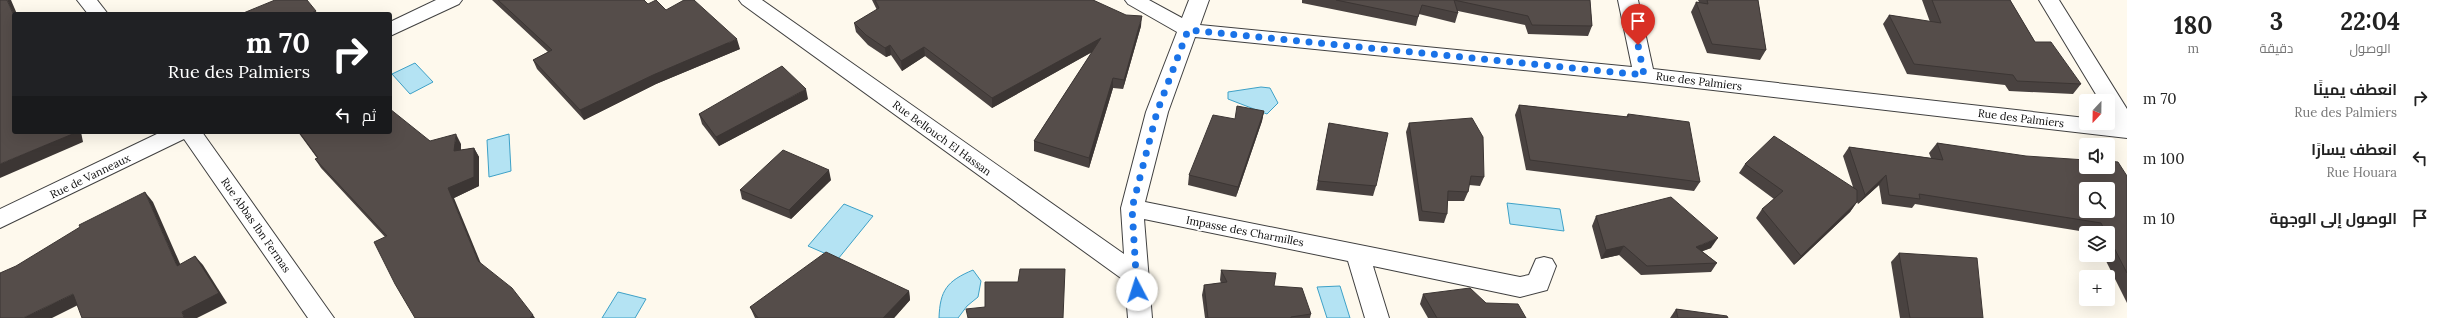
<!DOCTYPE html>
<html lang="ar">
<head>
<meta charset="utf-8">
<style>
  body { margin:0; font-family:Lora,Cairo,serif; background:#f6f6f6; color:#222; direction:rtl; height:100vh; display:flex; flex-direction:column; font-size:15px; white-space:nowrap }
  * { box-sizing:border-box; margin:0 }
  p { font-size:13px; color:#767676 }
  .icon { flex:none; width:22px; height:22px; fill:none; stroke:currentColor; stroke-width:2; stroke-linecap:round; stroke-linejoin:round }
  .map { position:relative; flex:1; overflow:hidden; direction:ltr }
  .drawer { display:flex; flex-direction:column; background:#fff; width:320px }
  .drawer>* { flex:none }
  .top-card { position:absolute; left:12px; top:12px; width:380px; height:122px; border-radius:4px; box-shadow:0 4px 16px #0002; direction:rtl; background:#202124; color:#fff; overflow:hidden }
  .needle { width:26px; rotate:202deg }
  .buttons { position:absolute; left:2079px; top:94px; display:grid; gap:8px }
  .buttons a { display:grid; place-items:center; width:36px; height:36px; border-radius:4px; background:#fff; box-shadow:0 4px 16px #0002; font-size:20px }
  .pin { position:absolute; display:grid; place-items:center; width:34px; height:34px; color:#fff; margin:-41px -17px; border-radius:50% 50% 50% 0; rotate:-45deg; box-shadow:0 0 4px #0007 }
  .pin .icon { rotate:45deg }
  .me { position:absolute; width:44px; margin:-22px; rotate:355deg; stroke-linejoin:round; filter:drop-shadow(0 0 3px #0008) }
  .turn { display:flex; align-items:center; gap:14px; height:84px; padding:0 16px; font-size:18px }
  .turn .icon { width:52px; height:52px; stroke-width:2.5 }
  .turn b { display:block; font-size:28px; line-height:34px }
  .then { display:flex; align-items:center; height:38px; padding:0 16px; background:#0003; gap:8px; font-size:15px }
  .eta { display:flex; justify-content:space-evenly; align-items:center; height:68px; text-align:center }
  .eta b { font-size:24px; font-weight:800; line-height:28px }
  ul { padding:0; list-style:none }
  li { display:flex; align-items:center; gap:12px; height:60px; padding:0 16px }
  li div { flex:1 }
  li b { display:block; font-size:15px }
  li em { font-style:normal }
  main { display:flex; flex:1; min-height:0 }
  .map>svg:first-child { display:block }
</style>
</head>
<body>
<main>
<section class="drawer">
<div class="eta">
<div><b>22:04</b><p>الوصول</p></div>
<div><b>3</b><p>دقيقة</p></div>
<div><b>180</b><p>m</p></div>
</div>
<ul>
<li><svg class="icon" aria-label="right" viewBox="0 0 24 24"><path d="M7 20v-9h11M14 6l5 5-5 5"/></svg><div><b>انعطف يمينًا</b><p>Rue des Palmiers</p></div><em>70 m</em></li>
<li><svg class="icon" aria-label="left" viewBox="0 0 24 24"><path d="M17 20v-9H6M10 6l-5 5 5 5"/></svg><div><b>انعطف يسارًا</b><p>Rue Houara</p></div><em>100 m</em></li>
<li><svg class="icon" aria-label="arrive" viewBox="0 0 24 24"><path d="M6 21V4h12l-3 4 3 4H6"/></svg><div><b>الوصول إلى الوجهة</b></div><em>10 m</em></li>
</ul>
</section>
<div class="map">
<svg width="2127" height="318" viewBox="0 0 2127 318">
  <rect width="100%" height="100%" fill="#fef9ed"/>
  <!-- water -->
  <g fill="#b4e3f3" stroke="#3ea1c7">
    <path d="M415,63L433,82L410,94L392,74Z"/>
    <path d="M1261,87L1270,88L1278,103L1267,114L1228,99V92Z"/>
    <path d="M509,134L511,171L489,177L487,140Z"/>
    <path d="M1507,203L1560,209L1564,231L1510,224Z"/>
    <path d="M844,204L873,216L838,259L808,246Z"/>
    <path d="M973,270L981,281L978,297L967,306L958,318H939C940,290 947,281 973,270Z"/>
    <path d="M1340,286L1350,318H1327L1317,287Z"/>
    <path d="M618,292L646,299L635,318H602Z"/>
  </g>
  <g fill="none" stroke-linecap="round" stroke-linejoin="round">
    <!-- minor casing -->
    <g stroke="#404040" stroke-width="2">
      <g id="minor">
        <path d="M77,0H97L108,14H88Z"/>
        <path d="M436,0H462L459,4L390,36V22Z"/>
        <path d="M739,0H762L1124,254L1121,208L1146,112L1177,32L1128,4L1125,0H1149L1182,18L1189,0H1209L1200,25L1632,67L1618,0H1638L1653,69L2086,118V123H2108V120L2112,121L2108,113V101H2100L2039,0H2059L2127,109V138L1644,82L1195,37L1168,112L1145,202L1520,277L1529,275L1536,259L1544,257L1552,259L1556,266L1547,290L1520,297L1373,266L1389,318H1365L1348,261L1144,219L1152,318H1128L1125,281L742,4Z"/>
        <path d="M161,132H202L334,318H308L184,139L0,228V209Z"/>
      </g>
    </g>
    <!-- minor -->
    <use href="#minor" fill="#fff" fill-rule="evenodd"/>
  </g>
  <!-- wall -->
  <g fill="#494240">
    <path d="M492,0H644L648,4L666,10L740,49L656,84L584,120L537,69L533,60L548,52Z"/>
    <path d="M872,0H1093L1141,26L1123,89L1113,88L1089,168L1034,151V141L1092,52L992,108L925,56L902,71L891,55L886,57L868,45L856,32L854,23L877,10Z"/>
    <path d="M1302,0H1590L1592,26L1588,36L1528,34L1525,25L1458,11V13L1455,23L1419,14L1416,26L1302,3Z"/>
    <path d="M1698,0H1758L1766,50L1760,60L1707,53L1691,12L1696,2H1699Z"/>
    <path d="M1922,0H2010L2035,42L2081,84L2073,94L2009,91L2005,85L1907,74L1883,24L1889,15L1930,22Z"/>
    <path d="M808,99L719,146L702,124L699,114Z"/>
    <path d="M1519,105L1626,117L1628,114L1700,182L1694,191L1526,170L1515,115Z"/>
    <path d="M1264,111L1262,121L1236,197L1188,185L1189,175L1235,119Z"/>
    <path d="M1329,123L1376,186L1373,196L1316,190Z"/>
    <path d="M1409,123L1484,177L1480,186L1469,185L1468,192L1464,201H1447V214L1444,223L1419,221L1406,132Z"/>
    <path d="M298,132L461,144V150L474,148L479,157V186L454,198L385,237L321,168L315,159L317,158Z"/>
    <path d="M1937,143L2127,176V303L2103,255H2108V233H2092L1915,204L1912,208L1882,204L1879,185L1858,204L1857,202L1850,212L1794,265L1756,218L1762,209L1774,199L1739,173L1745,164L1853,187L1843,156L1849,147L1931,158L1929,153Z"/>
    <path d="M831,180L791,219L742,199L740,190Z"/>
    <path d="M1596,216L1711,248L1702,251L1717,263L1711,272L1641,275L1619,255L1601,259L1592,226Z"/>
    <path d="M1899,253L1983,318H1900L1891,262Z"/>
    <path d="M1221,270L1274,286L1311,314L1310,318H1205L1202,295L1204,285L1221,283L1220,280Z"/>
    <path d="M909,291L910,300L894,318H755L750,307Z"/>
    <path d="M1423,294L1486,303L1526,318H1428L1420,304Z"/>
    <path d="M1676,309L1728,318H1670Z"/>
  </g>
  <!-- shaded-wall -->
  <g fill="#3c3634">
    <path d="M7,0H11L17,14H14V16Z"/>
    <path d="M316,11L317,14H309Z"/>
    <path d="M1142,16L1141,26L1123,89L1124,80Z"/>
    <path d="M1101,38V47L992,108V98Z"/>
    <path d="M737,39L740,49L656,84L584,120L580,110L653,75Z"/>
    <path d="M890,45L891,55L886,57L885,48Z"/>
    <path d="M924,47L925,56L902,71L901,61Z"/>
    <path d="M1113,78V88L1089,168V158Z"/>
    <path d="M806,89L808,99L719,146L716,137Z"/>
    <path d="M1264,111L1262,121L1236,197L1238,187Z"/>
    <path d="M75,132H81L83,142L0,178V164Z"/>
    <path d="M456,134L461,144L460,161L454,151Z"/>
    <path d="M474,148L479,157V186L454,198L484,271L478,261L448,188Z"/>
    <path d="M829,170L831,180L791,219L789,210Z"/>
    <path d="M1886,175L1879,185L1858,204L1865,195Z"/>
    <path d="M145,192L153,202L185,275L177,266Z"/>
    <path d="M1857,202L1850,212L1794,265L1801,256Z"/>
    <path d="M1718,238L1711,248L1690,256L1696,247Z"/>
    <path d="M1624,246L1619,255L1601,259L1606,250Z"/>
    <path d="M195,256L203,265L227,303L197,318H184L182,312Z"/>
    <path d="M909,291L910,300L894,318H883Z"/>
    <path d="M73,294L82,303L52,318H23Z"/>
    <path d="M533,315L535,318H530Z"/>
  </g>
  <!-- building -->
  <g fill="#554d4a" stroke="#3c3634" fill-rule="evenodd">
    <path d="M0,0H7L14,16V132H75V133L0,164Z"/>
    <path d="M275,0H307L316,11L309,14H241Z"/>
    <path d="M498,0H644L648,4L656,0L666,10L684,0H694L737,39L653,75L580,110L533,60L552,50Z"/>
    <path d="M875,0H1093L1126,15L1142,16L1124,80L1113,78L1089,158L1034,141L1101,38L992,98L924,47L901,61L890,45L885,48L866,35L854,23L879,8Z"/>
    <path d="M1336,0H1590L1592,26L1532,25L1528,16L1454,0L1458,13L1422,5L1418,17Z"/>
    <path d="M1707,0H1758L1766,50L1712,44L1696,2L1708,4Z"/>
    <path d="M1932,0H2010L2035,42H2051L2081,84L2017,81L2013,75L1914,64L1889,15L1941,23Z"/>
    <path d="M782,66L806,89L716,137L699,114Z"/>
    <path d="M1519,105L1628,117V114L1689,122L1700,182L1530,160Z"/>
    <path d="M1237,106L1264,111L1238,187L1189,175L1213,115L1235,119Z"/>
    <path d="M390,109L430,141L456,134L454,151L474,148V177L448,188L478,261L512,288L533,315L530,318H415L395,284L374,242L387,236L315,159L318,158L299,132H390Z"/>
    <path d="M1472,118L1483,137L1484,177L1471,176L1468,192L1448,191L1447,214L1422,211L1409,123Z"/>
    <path d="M1329,123L1388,133L1376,186L1318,181Z"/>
    <path d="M1774,136L1857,190V202L1801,256L1762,209L1783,191L1745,164Z"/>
    <path d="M1937,143L2026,156L2086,160V167H2108V161L2118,162L2127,176V273L2108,236V233H2106L2101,223L1919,194L1920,199L1889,195L1886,175L1865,195L1849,147L1943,160ZM2086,189H2108V211H2086Z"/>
    <path d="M783,150L829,170L789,210L740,190Z"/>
    <path d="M145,192L177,266L195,256L219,293L182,312L184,318H82L73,294L23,318H0V273L16,266L80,227L79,225Z"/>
    <path d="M1671,197L1718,238L1696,247L1717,263L1647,266L1624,246L1606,250L1596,216Z"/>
    <path d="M826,252L909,291L883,318H758L750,307Z"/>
    <path d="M1899,253L1977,258L1983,318H1910Z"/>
    <path d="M1020,269H1065L1063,318H968L966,309L985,307V282H1018Z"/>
    <path d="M1221,270L1276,273L1274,286L1302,288L1311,314L1291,317V318H1208L1204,285L1227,282Z"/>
    <path d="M1470,288L1486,303L1518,304L1526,318H1437L1423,294Z"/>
    <path d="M1676,309L1727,316L1728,318H1678Z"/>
  </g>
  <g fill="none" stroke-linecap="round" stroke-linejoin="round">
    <!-- route -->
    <path stroke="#1a73e8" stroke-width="7" stroke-dasharray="0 12.6" d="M1137,290L1132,208L1157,112L1188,30L1644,75L1638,45"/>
  </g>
  <g text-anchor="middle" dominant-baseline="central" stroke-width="4" stroke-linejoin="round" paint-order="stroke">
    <!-- street labels -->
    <g font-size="11" fill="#0d0d0d" stroke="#fff">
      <text transform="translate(1699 81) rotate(7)">Rue des Palmiers</text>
      <text transform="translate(2021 118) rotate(7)">Rue des Palmiers</text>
      <text transform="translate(942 138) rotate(36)">Rue Bellouch El Hassan</text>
      <text transform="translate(90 176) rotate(-26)">Rue de Vanneaux</text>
      <text transform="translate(256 225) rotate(55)">Rue Abbas Ibn Fermas</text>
      <text transform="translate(1245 231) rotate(11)">Impasse des Charmilles</text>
    </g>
  </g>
</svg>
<div class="buttons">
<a><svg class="needle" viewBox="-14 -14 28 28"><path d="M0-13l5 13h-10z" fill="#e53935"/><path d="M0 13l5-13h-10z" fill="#767676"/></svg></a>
<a><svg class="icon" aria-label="sound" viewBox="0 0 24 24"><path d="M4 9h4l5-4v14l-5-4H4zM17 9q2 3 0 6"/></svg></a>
<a><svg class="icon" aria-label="search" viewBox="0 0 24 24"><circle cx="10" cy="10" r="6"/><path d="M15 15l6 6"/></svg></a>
<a><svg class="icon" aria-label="layers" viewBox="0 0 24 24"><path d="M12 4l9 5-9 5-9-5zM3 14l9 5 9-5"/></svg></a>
<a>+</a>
</div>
<div class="pin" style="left:1638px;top:45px;background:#d93025"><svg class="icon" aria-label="arrive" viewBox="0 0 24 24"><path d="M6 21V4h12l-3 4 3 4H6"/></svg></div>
<svg class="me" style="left:1137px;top:290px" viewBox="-20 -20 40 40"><circle r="19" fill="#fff"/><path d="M0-13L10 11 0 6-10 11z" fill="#1a73e8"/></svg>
<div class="top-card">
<div class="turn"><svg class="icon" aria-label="right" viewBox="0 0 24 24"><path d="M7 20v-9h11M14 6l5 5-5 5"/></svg><div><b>70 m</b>Rue des Palmiers</div></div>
<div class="then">ثم<svg class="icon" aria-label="left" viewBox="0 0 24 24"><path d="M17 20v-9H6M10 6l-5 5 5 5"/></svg></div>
</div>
</div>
</main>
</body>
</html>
